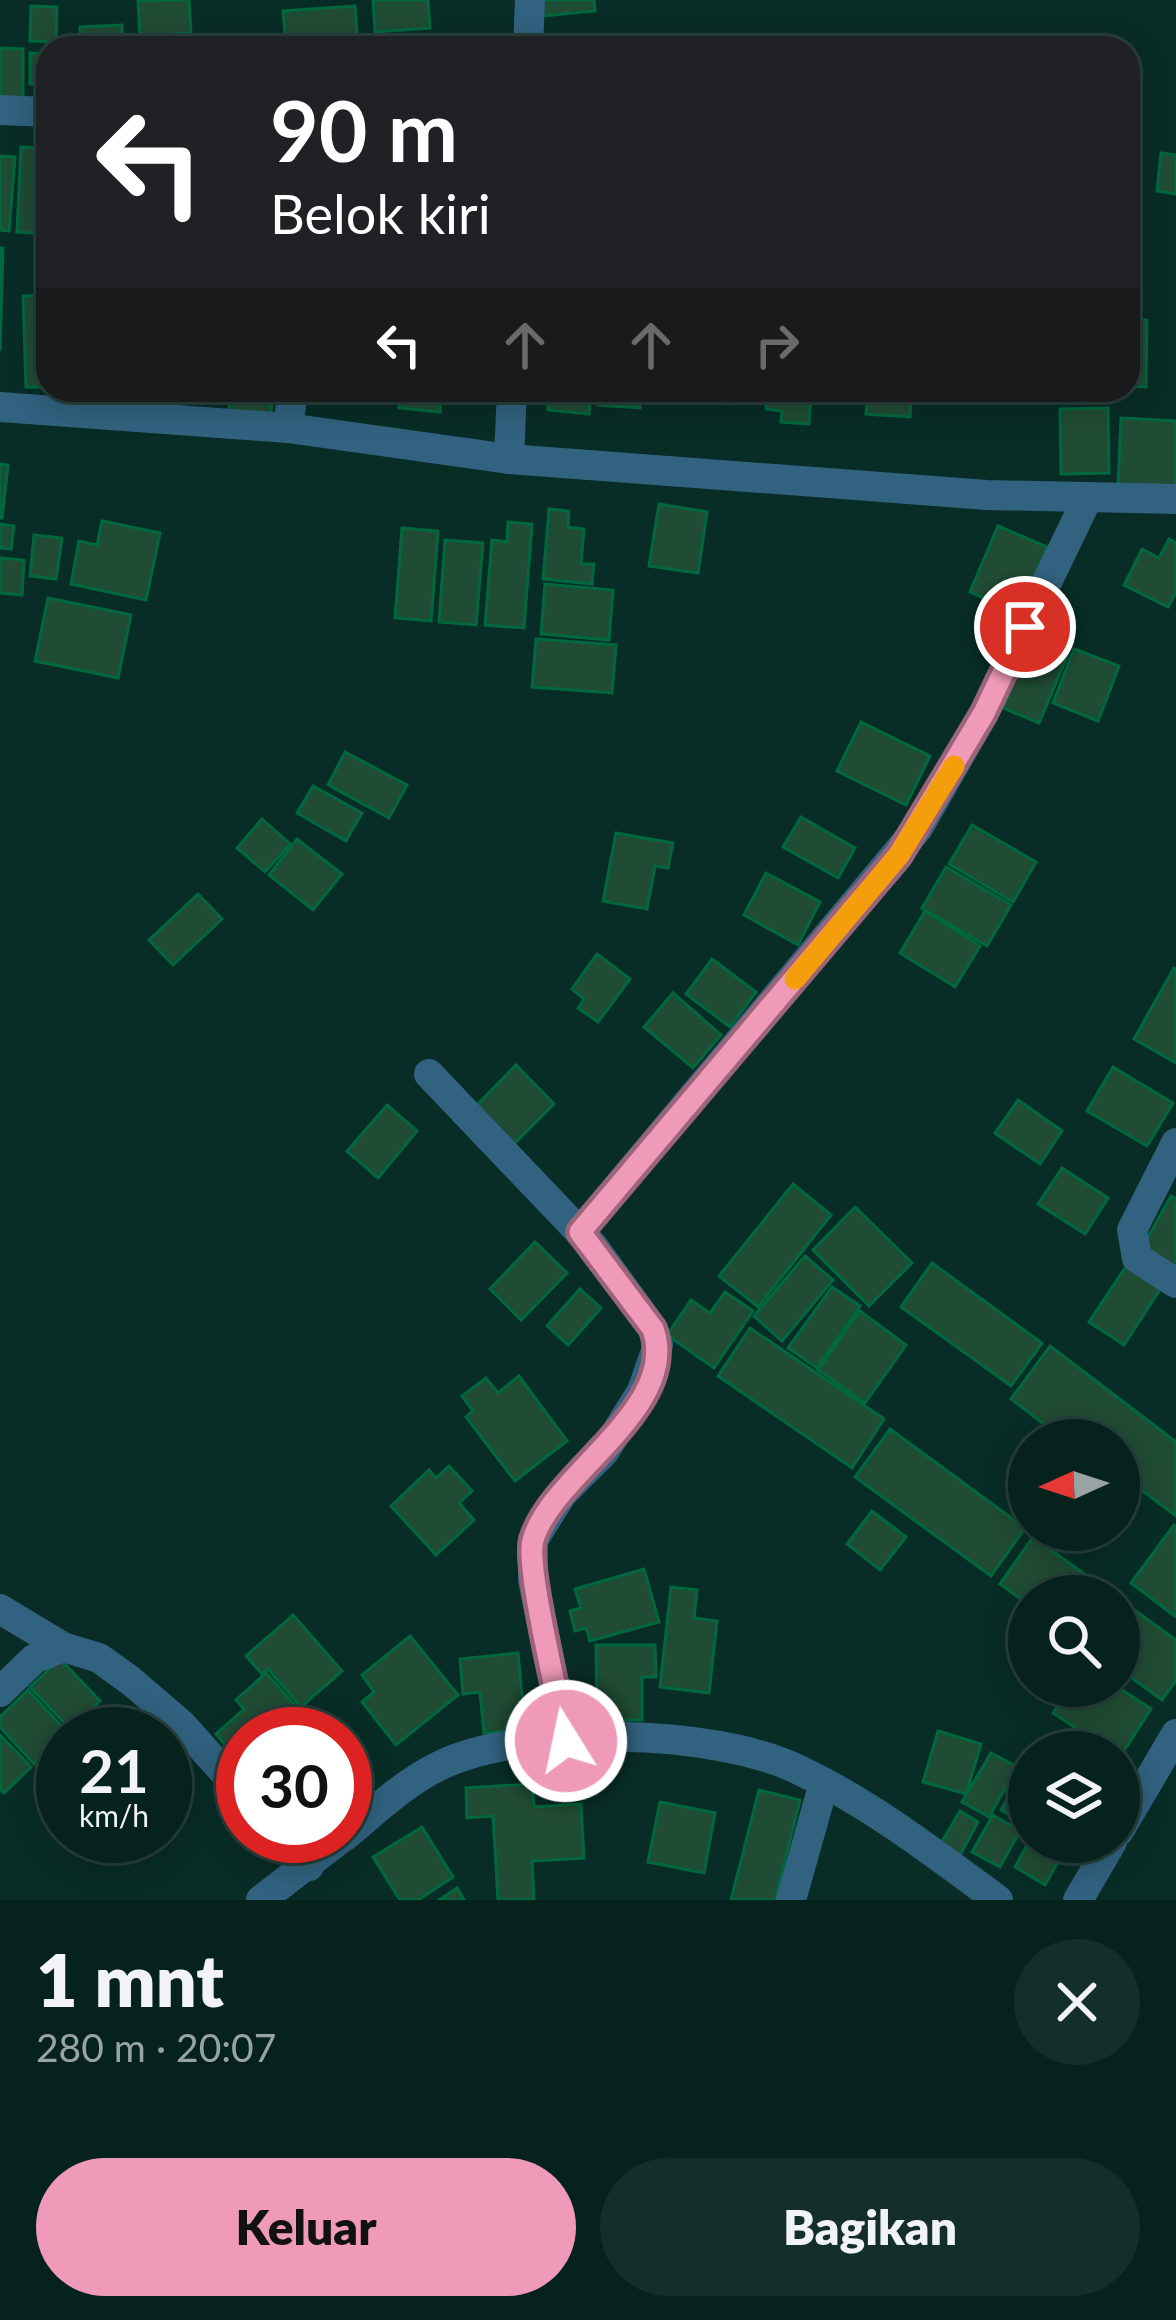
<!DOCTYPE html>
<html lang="id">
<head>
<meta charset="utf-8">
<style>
  body { margin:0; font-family:Lato,sans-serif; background:#142f29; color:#f1f3f6; height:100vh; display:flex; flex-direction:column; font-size:45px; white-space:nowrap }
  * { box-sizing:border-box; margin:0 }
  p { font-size:39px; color:#98a4a3 }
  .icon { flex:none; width:66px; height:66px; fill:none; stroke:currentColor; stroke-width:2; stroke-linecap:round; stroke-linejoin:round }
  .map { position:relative; height:1900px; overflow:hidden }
  .panel { display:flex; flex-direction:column; background:#06221c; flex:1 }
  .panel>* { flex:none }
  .hud { position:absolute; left:36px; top:36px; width:1104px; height:366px; border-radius:36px; box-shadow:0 6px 30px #0003,0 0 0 3px #273f3b; background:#202124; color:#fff; overflow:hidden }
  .needle { width:78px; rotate:267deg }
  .fabs { position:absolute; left:1008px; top:1419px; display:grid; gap:24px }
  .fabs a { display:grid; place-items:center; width:132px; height:132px; border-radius:50%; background:#06221c; box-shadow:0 6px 30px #0003,0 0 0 3px #273f3b; font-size:60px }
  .speed { position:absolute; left:36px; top:1707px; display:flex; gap:24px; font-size:60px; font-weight:700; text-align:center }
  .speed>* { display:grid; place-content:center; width:156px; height:156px; border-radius:50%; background:#06221c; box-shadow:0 6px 30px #0003,0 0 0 3px #273f3b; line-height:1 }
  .speed small { font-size:30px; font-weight:400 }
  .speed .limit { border:18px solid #d22; background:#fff; color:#111 }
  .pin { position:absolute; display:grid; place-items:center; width:102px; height:102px; color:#fff; margin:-51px; border:6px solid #fff; border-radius:50%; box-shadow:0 3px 12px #0007 }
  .me { position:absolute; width:132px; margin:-66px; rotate:350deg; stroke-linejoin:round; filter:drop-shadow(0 0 9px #0008) }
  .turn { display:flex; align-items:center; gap:42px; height:252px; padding:0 36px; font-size:54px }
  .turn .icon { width:156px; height:156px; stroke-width:2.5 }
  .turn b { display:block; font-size:84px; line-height:102px }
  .lanes { display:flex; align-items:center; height:114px; padding:0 36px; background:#0003; justify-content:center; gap:60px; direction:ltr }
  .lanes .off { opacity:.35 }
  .round { display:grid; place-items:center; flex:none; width:126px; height:126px; border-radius:63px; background:#142f29 }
  .overview { display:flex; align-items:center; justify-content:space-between; height:204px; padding:0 36px }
  h1 { font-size:72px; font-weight:800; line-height:90px }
  .primary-button { display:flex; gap:24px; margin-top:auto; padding:24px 36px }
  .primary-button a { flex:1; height:138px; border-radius:72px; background:#ef9ab8; color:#111; font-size:48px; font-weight:800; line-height:138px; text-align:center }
  .primary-button a+a { background:#142f29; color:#f1f3f6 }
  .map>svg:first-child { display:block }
</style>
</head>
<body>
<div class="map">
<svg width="1176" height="1900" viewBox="0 0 1176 1900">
  <rect width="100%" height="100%" fill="#082d26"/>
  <!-- building -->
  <g fill="#204b34" stroke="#00683e" stroke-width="3">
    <path d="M189,0L191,33L140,36L138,1Z"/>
    <path d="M373,0H428L430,28L375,32Z"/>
    <path d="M539,0H594L595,11L541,16Z"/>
    <path d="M31,6L57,7L56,42L30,41Z"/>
    <path d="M355,6L358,48H286L283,11Z"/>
    <path d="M122,25L123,48H81L80,27Z"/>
    <path d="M204,41V48H178V43Z"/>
    <path d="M0,48L23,49V100H0Z"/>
    <path d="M30,53L48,54V85L30,84Z"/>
    <path d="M21,147L48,148V234L17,232Z"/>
    <path d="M1161,153L1176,155V194L1157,191Z"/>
    <path d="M0,156L15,157L9,231L0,230Z"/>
    <path d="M0,248H3L0,351Z"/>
    <path d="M48,295V387H26L23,296Z"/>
    <path d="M1128,320H1147L1146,387L1128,386Z"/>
    <path d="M231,390H273L271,413L229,410Z"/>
    <path d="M400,390H442L440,412L399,408Z"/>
    <path d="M549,390H591L589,414L548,410Z"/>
    <path d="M599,390H641L640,408L598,405Z"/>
    <path d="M665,390H731L730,404L664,399Z"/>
    <path d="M767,390H811L809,424L781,422L782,411L766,409Z"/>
    <path d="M868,390H912L910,417L866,414Z"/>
    <path d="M1108,408L1109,473L1061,474L1060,409Z"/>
    <path d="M1121,418L1176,421V488L1118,485Z"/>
    <path d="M0,464L8,465L2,518H0Z"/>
    <path d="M659,504L707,512L698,573L649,566Z"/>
    <path d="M549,509L569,511L568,527L584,529L581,564H594L592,584L543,579Z"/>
    <path d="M102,521L160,533L146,600L71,584L79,541L97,545Z"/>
    <path d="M508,522L532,524L524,628L485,625L492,540L507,542Z"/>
    <path d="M0,524L14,526L11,549L0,548Z"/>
    <path d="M998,526L1047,547L1018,613L970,592Z"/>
    <path d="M402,528L438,531L431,621L395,618Z"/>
    <path d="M34,535L62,538L56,579L30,576Z"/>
    <path d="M1169,539L1176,543V592L1168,607L1124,585L1142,549L1159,558Z"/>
    <path d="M445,540L483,543L476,625L439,622Z"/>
    <path d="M0,558L24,560L22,595L0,593Z"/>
    <path d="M545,584L613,590L609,640L541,634Z"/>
    <path d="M48,598L131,615L118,678L35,661Z"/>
    <path d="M536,639L616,645L612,693L532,687Z"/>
    <path d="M1032,639L1068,654L1039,723L1003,708Z"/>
    <path d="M1074,649L1119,666L1098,721L1053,703Z"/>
    <path d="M861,722L930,756L906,805L837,771Z"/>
    <path d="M345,752L407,785L389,818L328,785Z"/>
    <path d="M313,786L362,813L346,841L297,813Z"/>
    <path d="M801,817L855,848L838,878L783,847Z"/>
    <path d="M262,819L290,844L265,872L237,848Z"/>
    <path d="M972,825L1036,862L1013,902L949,864Z"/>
    <path d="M616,833L673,843L668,868L655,866L647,909L603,901Z"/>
    <path d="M297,839L342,874L313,910L269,875Z"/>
    <path d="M946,867L1011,905L987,946L922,908Z"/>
    <path d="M766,873L820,902L798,945L744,915Z"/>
    <path d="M198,894L222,919L173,965L149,940Z"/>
    <path d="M925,911L980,946L955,987L900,953Z"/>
    <path d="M597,954L630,979L598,1022L578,1008L584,999L572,989Z"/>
    <path d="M712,959L756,992L730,1027L686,994Z"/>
    <path d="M1174,968L1176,969V1063L1134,1039Z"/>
    <path d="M673,993L721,1035L693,1068L644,1027Z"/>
    <path d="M516,1065L554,1104L514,1144L476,1106Z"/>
    <path d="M1113,1067L1173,1103L1147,1146L1087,1111Z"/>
    <path d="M1018,1100L1062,1131L1040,1164L995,1133Z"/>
    <path d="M387,1105L417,1131L378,1178L347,1151Z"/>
    <path d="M1062,1168L1108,1198L1085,1234L1038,1204Z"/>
    <path d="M793,1184L831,1215L758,1307L719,1276Z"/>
    <path d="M1171,1196L1176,1199V1267L1142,1248Z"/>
    <path d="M855,1207L912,1263L869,1306L813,1250Z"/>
    <path d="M535,1242L567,1273L521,1320L490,1289Z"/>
    <path d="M805,1256L833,1280L782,1341L754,1316Z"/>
    <path d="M932,1263L1042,1343L1011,1386L901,1307Z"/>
    <path d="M1127,1265L1161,1288L1124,1345L1089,1322Z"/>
    <path d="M832,1287L860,1306L817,1368L788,1348Z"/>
    <path d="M580,1289L601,1308L568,1345L547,1326Z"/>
    <path d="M725,1292L753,1311L714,1368L667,1335L691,1300L710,1313Z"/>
    <path d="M860,1311L906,1345L865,1403L818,1370Z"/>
    <path d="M750,1328L884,1419L852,1468L718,1376Z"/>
    <path d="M1050,1346L1176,1442V1516L1119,1473V1440L1070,1435L1065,1440L1011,1399Z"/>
    <path d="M519,1376L567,1441L515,1481L466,1417L473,1411L462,1396L486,1378L498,1393Z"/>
    <path d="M890,1429L1025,1528L991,1576L855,1477Z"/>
    <path d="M449,1466L472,1491L459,1503L474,1520L436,1555L391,1506L429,1470L436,1478Z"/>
    <path d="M872,1511L906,1537L880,1570L847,1544Z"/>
    <path d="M1174,1525L1176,1526V1617L1131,1583Z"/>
    <path d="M1033,1537L1115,1596H1029V1605L1000,1584Z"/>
    <path d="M644,1569L659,1622L590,1641L586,1628L575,1631L570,1611L581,1608L575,1589Z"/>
    <path d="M671,1587L697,1590L694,1618L717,1621L709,1693L660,1687Z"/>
    <path d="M1119,1599L1176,1640V1681L1162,1700L1119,1669Z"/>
    <path d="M293,1615L342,1671L301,1707L268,1669L262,1674L246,1656Z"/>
    <path d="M410,1636L458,1695L396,1745L362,1702L374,1692L362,1675Z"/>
    <path d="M596,1645H655L656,1677H642V1720H597Z"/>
    <path d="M518,1653L525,1729L484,1733L480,1692L463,1694L460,1659Z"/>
    <path d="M60,1659L100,1701L70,1729L30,1687Z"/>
    <path d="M266,1673L303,1714L280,1734H243V1750L237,1743L229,1750L216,1734L244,1709L236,1700Z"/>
    <path d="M1071,1686H1116L1151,1709L1120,1757L1053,1713Z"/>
    <path d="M28,1690L67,1732L34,1764L0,1727V1717Z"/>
    <path d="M938,1731L981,1744L966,1794L923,1782Z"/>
    <path d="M0,1735L31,1767L4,1793L0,1789Z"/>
    <path d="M991,1753L1017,1767L989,1817L962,1802Z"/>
    <path d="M1022,1772L1029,1776L1026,1824L1001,1810Z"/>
    <path d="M532,1784L534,1807L581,1804L584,1858L532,1861L534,1900H498L493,1816L467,1818L466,1788Z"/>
    <path d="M759,1790L800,1800L775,1900H731Z"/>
    <path d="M660,1802L715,1813L704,1873L648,1862Z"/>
    <path d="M960,1811L978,1822L959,1857L940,1845Z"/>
    <path d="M993,1815L1020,1831L1000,1867L972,1852Z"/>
    <path d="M422,1827L453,1877L418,1900H400L373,1857Z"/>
    <path d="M1029,1842H1069L1045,1885L1015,1867Z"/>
    <path d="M457,1888L464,1900H439Z"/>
  </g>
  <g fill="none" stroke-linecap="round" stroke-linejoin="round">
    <!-- street -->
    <g stroke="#31627f" stroke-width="30">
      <path d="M528,48L530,0"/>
      <path d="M0,110L48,112"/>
      <path d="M0,407L288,428L509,459L987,495L1176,499"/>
      <path d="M288,428L293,390"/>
      <path d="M509,459L512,390"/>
      <path d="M429,1074L593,1246L653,1329L658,1345L642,1391L604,1452L562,1494L533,1540V1580L566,1741"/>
      <path d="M1176,1143L1132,1230L1137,1258L1176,1283"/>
      <path d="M580,1232L918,828L984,713L1088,497"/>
      <path d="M0,1609L63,1647L99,1658L131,1681L181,1724L243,1793"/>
      <path d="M0,1692L34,1659L63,1647"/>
      <path d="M1119,1831L1176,1734"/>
      <path d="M282,1836L309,1866"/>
      <path d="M345,1836C375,1811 405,1782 441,1765C527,1725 713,1728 799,1770C871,1804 934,1853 998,1900"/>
      <path d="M261,1900L344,1836"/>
      <path d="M791,1900L824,1783"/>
      <path d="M1078,1900L1112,1842"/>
    </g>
  </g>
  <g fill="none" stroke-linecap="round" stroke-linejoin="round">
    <!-- route casing -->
    <g stroke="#9b6478" stroke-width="30">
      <path id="route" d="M566,1741C560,1704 525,1566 533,1540C551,1475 681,1408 653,1329L580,1232L899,855L984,713L1025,627"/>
    </g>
    <!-- route -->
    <use href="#route" stroke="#ef9ab8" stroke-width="21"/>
    <!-- slow -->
    <path stroke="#f59e0b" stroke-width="21" d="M795,979L899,855L954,766"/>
  </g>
</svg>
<div class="fabs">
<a><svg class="needle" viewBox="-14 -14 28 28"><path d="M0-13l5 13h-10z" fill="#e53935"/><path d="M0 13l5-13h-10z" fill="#98a4a3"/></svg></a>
<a><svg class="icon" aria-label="search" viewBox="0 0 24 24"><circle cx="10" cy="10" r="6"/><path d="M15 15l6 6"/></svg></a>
<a><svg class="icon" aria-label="layers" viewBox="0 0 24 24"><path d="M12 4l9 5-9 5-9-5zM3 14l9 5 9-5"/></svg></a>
</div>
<div class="speed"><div>21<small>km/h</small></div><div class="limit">30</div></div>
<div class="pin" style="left:1025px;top:627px;background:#d93025"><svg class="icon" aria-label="arrive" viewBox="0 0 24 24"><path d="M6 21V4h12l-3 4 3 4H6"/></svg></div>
<svg class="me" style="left:566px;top:1741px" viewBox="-20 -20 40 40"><circle r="17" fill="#ef9ab8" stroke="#fff" stroke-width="3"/><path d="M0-11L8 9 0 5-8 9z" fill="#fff"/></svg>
<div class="hud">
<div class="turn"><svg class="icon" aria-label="left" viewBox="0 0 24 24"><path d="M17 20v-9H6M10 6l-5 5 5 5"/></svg><div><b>90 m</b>Belok kiri</div></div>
<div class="lanes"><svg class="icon" aria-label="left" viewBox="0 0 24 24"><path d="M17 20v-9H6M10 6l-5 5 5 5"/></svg><svg class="icon off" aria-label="ahead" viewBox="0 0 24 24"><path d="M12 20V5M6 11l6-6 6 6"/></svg><svg class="icon off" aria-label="ahead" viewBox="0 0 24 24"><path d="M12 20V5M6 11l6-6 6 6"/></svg><svg class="icon off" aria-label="right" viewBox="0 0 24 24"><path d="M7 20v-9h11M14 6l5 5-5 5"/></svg></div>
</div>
</div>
<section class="panel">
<div class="overview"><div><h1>1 mnt</h1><p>280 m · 20:07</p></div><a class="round"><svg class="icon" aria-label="close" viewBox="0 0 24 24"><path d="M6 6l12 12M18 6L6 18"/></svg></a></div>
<div class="primary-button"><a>Keluar</a><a>Bagikan</a></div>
</section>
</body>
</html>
